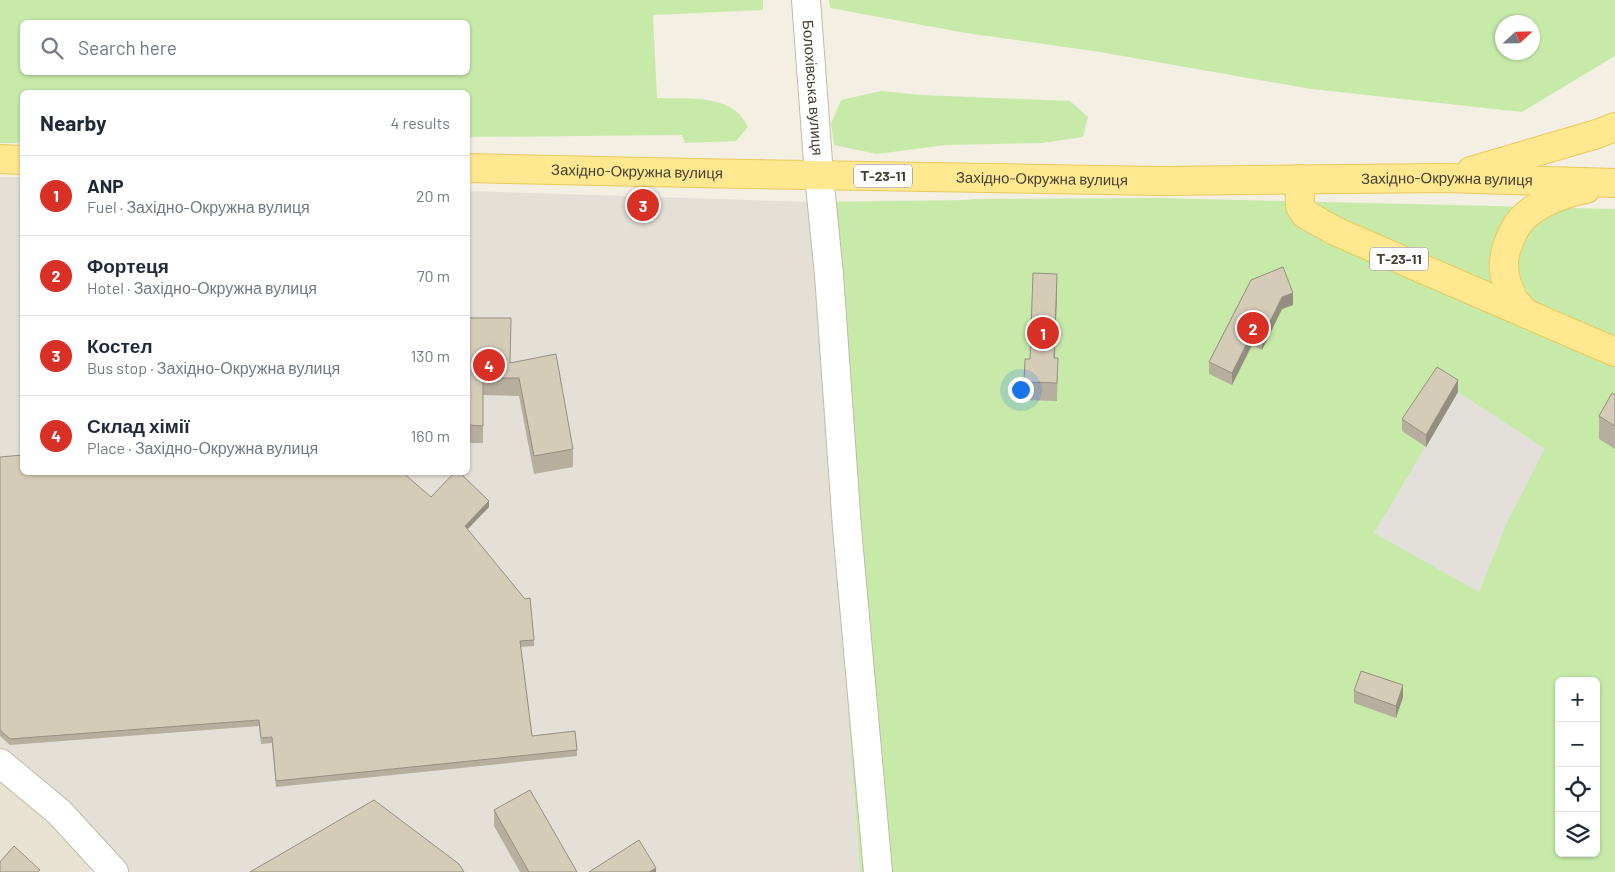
<!DOCTYPE html>
<html lang="en">
<head>
<meta charset="utf-8">
<style>
  body { margin:0; font-family:Barlow,sans-serif; background:#f6f6f7; color:#1f2937 }
  .controls { position:absolute; right:15px; bottom:15px; display:grid; overflow:hidden; border-radius:8px; box-shadow:0 1px 4px #0004 }
  .controls button { width:45px; height:45px; display:grid; place-items:center; padding:0; border:0; border-bottom:1px solid #e0e1e3; background:#fff; color:#1f2937; font:25px sans-serif }
  .compass { position:absolute; left:1495px; top:15px; width:45px; height:45px; border-radius:50%; background:#fff; box-shadow:0 1px 4px #0004; rotate:68deg }
  .you { position:absolute; left:1020px; top:389px; width:18px; height:18px; margin:-12px; border:4px solid #fff; border-radius:50%; background:#1a73e8; box-shadow:0 0 0 8px #1a73e833 }
  .badge { display:grid; place-items:center; width:32px; height:32px; border-radius:50%; background:#d93025; color:#fff; font-size:16px; font-weight:700 }
  .pin { position:absolute; translate:-50% -50%; border:2px solid #fff; box-shadow:0 1px 5px #0006 }
  .list { margin:0; padding:0; list-style:none }
  h2 { display:flex; justify-content:space-between; align-items:center; height:65px; margin:0; padding:0 20px; font-size:21px }
  h2 small { font-size:16px; font-weight:400; color:#747a83 }
  .list li { display:grid; grid-template-columns:32px 1fr auto; gap:15px; align-items:center; box-sizing:border-box; height:80px; padding:0 20px; border-top:1px solid #e0e1e3 }
  .list b { display:block; font-size:19px; white-space:nowrap }
  .list p { margin:0; font-size:16px; white-space:nowrap; color:#747a83 }
  .list em { font-size:16px; font-style:normal; color:#747a83 }
  .icon { flex:none; width:28px; height:28px; fill:none; stroke:currentColor; stroke-width:2; stroke-linecap:round; stroke-linejoin:round }
  .map { position:relative; flex:none; width:1615px; height:872px; overflow:hidden }
  .search { position:absolute; background:#fff; box-shadow:0 1px 4px #0004; left:20px; top:20px; width:450px; height:55px; display:flex; align-items:center; gap:12px; box-sizing:border-box; padding:0 18px; border-radius:8px; color:#747a83; font-size:19px }
  .panel { position:absolute; background:#fff; box-shadow:0 1px 4px #0004; left:20px; top:90px; width:450px; height:385px; border-radius:8px }
  .map>svg:first-child { display:block }
  .residential { fill:#e7e2d1 }
  .industrial { fill:#e4e0d8 }
  .green { fill:#c7eaa9; fill-rule:evenodd }
  .parking { fill:#e3e0dc }
  .lines { fill:none; stroke-linecap:round; stroke-linejoin:round }
  .minor-casing { stroke:#c1bba8; stroke-width:30 }
  .major-casing { stroke:#eaca5a; stroke-width:30 }
  .minor { stroke:#fff; stroke-width:28 }
  .major { stroke:#ffe890; stroke-width:28 }
  .wall { fill:#b7af9e }
  .shaded-wall { fill:#958f81 }
  .building { fill:#d5ccb8; stroke:#958f81 }
  .labels { text-anchor:middle; stroke-width:5; stroke-linejoin:round; paint-order:stroke }
  .shield { fill:#fff; stroke:#7d7970; stroke-width:1 }
  .shield-label { font-size:14px; font-weight:bold; fill:#453f33 }
  .street-label { font-size:15px; fill:#453f33; stroke:#fff }
</style>
</head>
<body>
<div class="map">
<svg width="1615" height="872" viewBox="0 0 1615 872">
  <rect width="100%" height="100%" fill="#f3efe3"/>
  <!-- residential -->
  <path class="residential" d="M 0,752 L 110,850 L 89,872 L 0,872 Z"/>
  <!-- industrial -->
  <path class="industrial" d="M 0,177 L 22,177 L 22,472 L 468,472 L 468,191 L 810,202 L 860,872 L 124,872 L 0,752 Z"/>
  <!-- green -->
  <path class="green" d="M 0,0 L 763,0 L 763,10 L 653,15 L 657,98 C 681,99 715,95 736,111 C 741,115 745,122 748,127 L 736,141 L 685,143 L 682,135 L 468,137 L 468,92 L 22,92 L 22,143 L 0,143 ZM 22,22 L 468,22 L 468,72 L 22,72 Z
    M 829,0 L 1615,0 L 1615,56 L 1522,112 L 1311,89 L 1100,52 L 966,33 L 830,8 ZM 1502,22 L 1532,22 L 1532,52 L 1502,52 Z
    M 881,91 L 921,95 L 1070,101 L 1088,117 L 1083,137 L 1042,143 L 946,145 L 877,154 L 834,145 L 831,124 L 841,100 Z
    M 1157,198 L 1615,209 L 1615,872 L 860,872 L 810,202 L 966,200 L 974,199 ZM 1559,681 L 1596,681 L 1596,853 L 1559,853 Z"/>
  <!-- parking -->
  <path class="parking" d="M 1458,392 L 1545,449 L 1508,520 L 1479,592 L 1374,533 Z"/>
  <g class="lines">
    <defs>
      <g id="minor">
        <path id="s1" d="M 806,0 L 819,175 L 829,275 L 847,528 L 878,872"/>
        <path d="M 0,763 L 59,812 L 114,872"/>
      </g>
      <g id="major">
        <path d="M 0,159 L 22,160"/>
        <path id="s2" d="M 468,168 L 694,173 L 1159,181 L 1445,178 L 1615,183"/>
        <path d="M 1471,171 L 1597,134 L 1615,127"/>
        <path d="M 1299,179 L 1300,206 L 1305,214 L 1335,231 L 1615,352"/>
        <path d="M 1527,314 C 1523,310 1517,305 1514,300 C 1509,291 1504,277 1504,267 C 1503,251 1514,225 1526,215 C 1543,201 1565,193 1586,189"/>
      </g>
    </defs>
    <!-- minor casing -->
    <use href="#minor" class="minor-casing"/>
    <!-- major casing -->
    <use href="#major" class="major-casing"/>
    <!-- minor -->
    <use href="#minor" class="minor"/>
    <!-- major -->
    <use href="#major" class="major"/>
  </g>
  <!-- wall -->
  <path class="wall" d="M 1251,280 L 1293,305 L 1282,309 L 1262,350 L 1252,345 L 1232,385 L 1209,374 L 1209,362 Z
    M 1057,291 L 1055,358 L 1058,358 L 1057,401 L 1024,400 L 1024,382 L 1030,359 Z
    M 468,318 L 510,363 L 573,449 L 573,467 L 534,474 L 519,396 L 483,395 L 483,443 L 468,443 Z
    M 1458,392 L 1426,447 L 1402,431 L 1402,419 Z
    M 1615,395 L 1615,449 L 1599,439 L 1599,416 Z
    M 0,457 L 22,472 L 349,472 L 348,474 L 431,497 L 489,507 L 467,529 L 534,640 L 534,646 L 521,647 L 532,736 L 577,750 L 577,756 L 276,787 L 272,743 L 261,744 L 259,726 L 10,745 L 0,736 Z
    M 1354,691 L 1403,697 L 1396,718 L 1354,703 Z
    M 494,810 L 577,872 L 520,872 L 494,826 Z"/>
  <!-- shaded-wall -->
  <path class="shaded-wall" d="M 1057,274 L 1057,291 L 1054,376 L 1054,358 Z
    M 1293,293 L 1293,305 L 1282,309 L 1262,350 L 1262,338 L 1282,297 Z
    M 1252,333 L 1252,345 L 1232,385 L 1232,373 Z
    M 1458,380 L 1458,392 L 1426,447 L 1426,435 Z
    M 489,501 L 489,507 L 465,532 L 465,526 Z
    M 1403,685 L 1403,697 L 1396,718 L 1396,706 Z
    M 656,868 L 656,872 L 649,872 Z"/>
  <!-- building -->
  <path class="building" d="M 1283,267 L 1293,293 L 1282,297 L 1262,338 L 1252,333 L 1232,373 L 1209,362 L 1251,280 Z
    M 1033,273 L 1057,274 L 1054,358 L 1058,358 L 1057,383 L 1024,382 L 1025,359 L 1030,359 Z
    M 468,318 L 511,318 L 510,363 L 556,354 L 573,449 L 534,456 L 519,378 L 483,378 L 483,426 L 468,425 Z
    M 1437,367 L 1458,380 L 1426,435 L 1402,419 Z
    M 1612,393 L 1615,395 L 1615,426 L 1599,416 Z
    M 22,455 L 22,472 L 346,472 L 345,474 L 367,472 L 402,472 L 431,497 L 455,472 L 459,472 L 489,501 L 465,526 L 525,599 L 530,598 L 534,640 L 520,641 L 532,736 L 575,731 L 577,750 L 276,781 L 272,737 L 261,738 L 259,720 L 10,739 L 0,730 L 0,457 Z
    M 1361,671 L 1403,685 L 1396,706 L 1354,691 Z
    M 530,790 L 577,872 L 529,872 L 494,810 Z
    M 374,800 L 459,864 L 464,872 L 250,872 Z
    M 639,840 L 656,868 L 649,872 L 589,872 Z
    M 14,846 L 40,870 L 38,872 L 0,872 L 0,862 Z"/>
  <g class="labels">
    <!-- shield labels -->
    <g class="shield">
      <rect x="854" y="164.5" width="58" height="23" rx="4"/>
      <rect x="1370" y="247.5" width="58" height="23" rx="4"/>
    </g>
    <g class="shield-label">
      <text x="883" y="181">Т-23-11</text>
      <text x="1399" y="264">Т-23-11</text>
    </g>
    <!-- street labels -->
    <g class="street-label">
      <text dy="5" stroke="none"><textPath href="#s1" startOffset="88">Болохівська вулиця</textPath></text>
      <text dy="5" stroke="none"><textPath href="#s2" startOffset="169">Західно-Окружна вулиця</textPath></text>
      <text dy="5" stroke="none"><textPath href="#s2" startOffset="574">Західно-Окружна вулиця</textPath></text>
      <text dy="5" stroke="none"><textPath href="#s2" startOffset="979">Західно-Окружна вулиця</textPath></text>
    </g>
  </g>
</svg>
<div class="controls">
<button>+</button>
<button>−</button>
<button><svg class="icon" aria-label="locate" viewBox="0 0 24 24"><circle cx="12" cy="12" r="6"/><path d="M12 2v4M12 18v4M2 12h4M18 12h4"/></svg></button>
<button><svg class="icon" aria-label="layers" viewBox="0 0 24 24"><path d="M12 4l9 5-9 5-9-5zM3 14l9 5 9-5"/></svg></button>
</div>
<svg class="compass" viewBox="-18 -18 36 36"><path d="M0-13l5 13h-10z" fill="#e53935"/><path d="M0 13l5-13h-10z" fill="#747a83"/></svg>
<div class="you"></div>
<div class="pin badge" style="left:1043px;top:333px">1</div>
<div class="pin badge" style="left:1253px;top:328px">2</div>
<div class="pin badge" style="left:643px;top:205px">3</div>
<div class="pin badge" style="left:489px;top:365px">4</div>
<div class="search"><svg class="icon" aria-label="search" viewBox="0 0 24 24"><circle cx="10" cy="10" r="6"/><path d="M15 15l6 6"/></svg>Search here</div>
<section class="panel">
<h2>Nearby<small>4 results</small></h2>
<ul class="list">
<li><span class="badge">1</span><div><b>ANP</b><p>Fuel · Західно-Окружна вулиця</p></div><em>20 m</em></li>
<li><span class="badge">2</span><div><b>Фортеця</b><p>Hotel · Західно-Окружна вулиця</p></div><em>70 m</em></li>
<li><span class="badge">3</span><div><b>Костел</b><p>Bus stop · Західно-Окружна вулиця</p></div><em>130 m</em></li>
<li><span class="badge">4</span><div><b>Склад хімії</b><p>Place · Західно-Окружна вулиця</p></div><em>160 m</em></li>
</ul>
</section>
</div>
</body>
</html>
